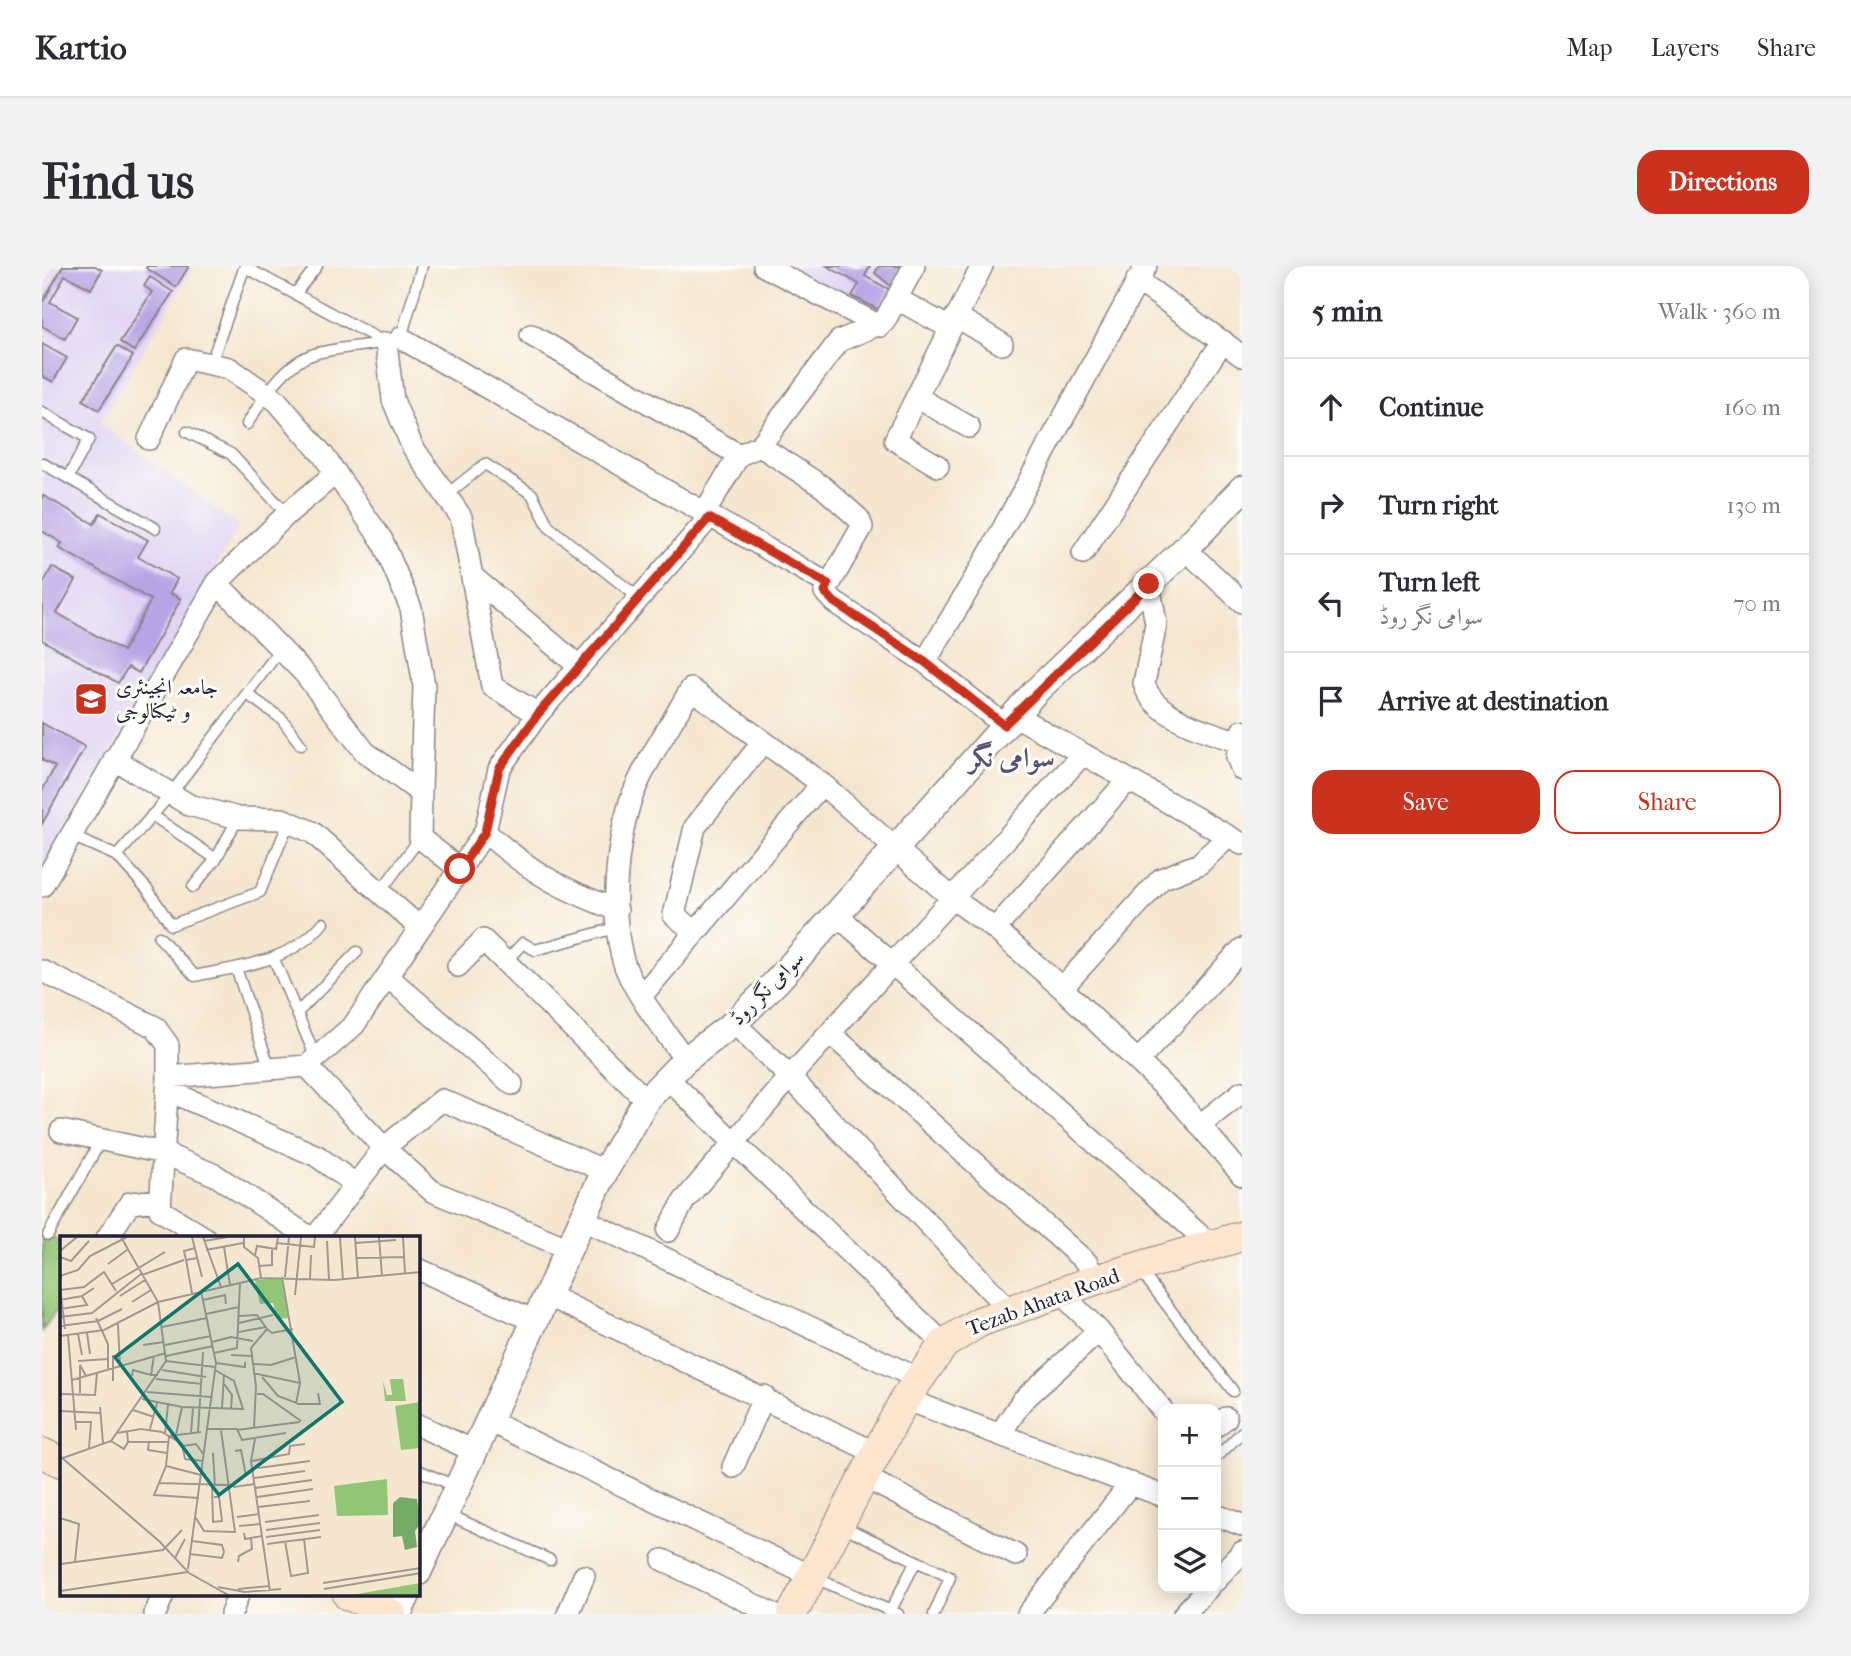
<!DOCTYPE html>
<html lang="en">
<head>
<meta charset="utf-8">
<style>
  body { margin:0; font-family:"IM FELL French Canon",Amiri,serif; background:#f2f2f3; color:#2b2b33 }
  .controls { position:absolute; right:21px; bottom:21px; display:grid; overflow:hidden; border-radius:14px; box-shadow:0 4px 18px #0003 }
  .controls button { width:63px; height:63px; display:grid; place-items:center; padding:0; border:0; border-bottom:2px solid #e1e1e2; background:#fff; color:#2b2b33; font:35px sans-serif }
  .stop { position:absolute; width:21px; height:21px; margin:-16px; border:5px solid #c8321e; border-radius:50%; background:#fff }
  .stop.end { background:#c8321e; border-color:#fff; box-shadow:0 2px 7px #0008 }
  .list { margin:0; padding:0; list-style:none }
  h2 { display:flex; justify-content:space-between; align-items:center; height:91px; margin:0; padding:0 28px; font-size:30px }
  h2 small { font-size:23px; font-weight:400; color:#7c7c81 }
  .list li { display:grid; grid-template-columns:46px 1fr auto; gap:21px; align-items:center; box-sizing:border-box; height:98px; padding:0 28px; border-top:2px solid #e1e1e2 }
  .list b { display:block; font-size:26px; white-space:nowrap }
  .list p { margin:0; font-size:23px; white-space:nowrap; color:#7c7c81 }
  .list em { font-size:23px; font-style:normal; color:#7c7c81 }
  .actions { display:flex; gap:14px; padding:21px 28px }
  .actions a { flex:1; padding:16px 0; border:2px solid #c8321e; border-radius:21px; text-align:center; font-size:24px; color:#c8321e }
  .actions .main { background:#c8321e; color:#fff }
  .icon { flex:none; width:38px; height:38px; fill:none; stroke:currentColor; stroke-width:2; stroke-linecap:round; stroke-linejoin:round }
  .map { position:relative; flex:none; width:1200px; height:1348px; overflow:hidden; border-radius:21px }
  header { display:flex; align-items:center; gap:42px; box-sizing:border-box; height:98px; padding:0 35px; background:#fff; border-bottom:2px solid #e1e1e2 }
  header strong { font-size:33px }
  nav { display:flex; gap:38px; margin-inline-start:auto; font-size:24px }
  .intro { display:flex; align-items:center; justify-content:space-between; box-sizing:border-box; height:168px; padding:0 42px }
  h1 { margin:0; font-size:49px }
  .button { padding:18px 32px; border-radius:21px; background:#c8321e; color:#fff; font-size:24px; font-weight:700 }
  main { display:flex; gap:42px; padding:0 42px }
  aside { flex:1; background:#fff; border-radius:21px; box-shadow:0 4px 18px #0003 }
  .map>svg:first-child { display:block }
  .built { fill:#e0d4f4 }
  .green { fill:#93c576; stroke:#5a7458; stroke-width:2 }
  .building { fill:#b7a4e5 }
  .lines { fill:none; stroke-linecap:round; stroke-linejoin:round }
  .service-casing { stroke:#8c8485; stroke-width:13 }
  .minor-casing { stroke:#8c8485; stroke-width:24 }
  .tertiary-casing { stroke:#8c8485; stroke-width:29 }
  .secondary-casing { stroke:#8c8485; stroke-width:32 }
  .service { stroke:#fff; stroke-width:10 }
  .minor { stroke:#fff; stroke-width:21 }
  .tertiary { stroke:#fff; stroke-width:26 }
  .secondary { stroke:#fbe5cf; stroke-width:30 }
  .route { stroke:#c8321e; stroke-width:9 }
  .labels { text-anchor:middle; stroke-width:6; stroke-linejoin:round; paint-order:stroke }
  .poi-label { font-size:21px; fill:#22223b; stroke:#fdfcf7; text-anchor:start }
  .street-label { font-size:21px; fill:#22223b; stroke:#fdfcf7 }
  .district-label { font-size:28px; font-weight:bold; fill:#565076; stroke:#fdfcf7 }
  .inset-road { fill:none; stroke:#a19894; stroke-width:2 }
  .view { fill:#0f766e; fill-opacity:0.15; stroke:#0f766e; stroke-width:3.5 }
  .inset-edge { fill:none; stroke:#22223b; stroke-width:3.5 }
</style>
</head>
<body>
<header>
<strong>Kartio</strong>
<nav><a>Map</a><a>Layers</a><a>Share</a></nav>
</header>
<div class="intro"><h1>Find us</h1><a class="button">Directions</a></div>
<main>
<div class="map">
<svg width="1200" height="1348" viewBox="0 0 1200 1348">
  <rect width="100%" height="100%" fill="#fdfcf7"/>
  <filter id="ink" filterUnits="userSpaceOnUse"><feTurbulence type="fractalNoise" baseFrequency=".0143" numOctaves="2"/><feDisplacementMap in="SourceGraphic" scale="14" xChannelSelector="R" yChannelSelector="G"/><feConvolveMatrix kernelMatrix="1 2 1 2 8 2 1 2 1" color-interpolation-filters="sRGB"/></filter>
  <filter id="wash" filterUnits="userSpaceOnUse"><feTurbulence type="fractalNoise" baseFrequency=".00686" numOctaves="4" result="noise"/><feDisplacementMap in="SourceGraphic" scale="28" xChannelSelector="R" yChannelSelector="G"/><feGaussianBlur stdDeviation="1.57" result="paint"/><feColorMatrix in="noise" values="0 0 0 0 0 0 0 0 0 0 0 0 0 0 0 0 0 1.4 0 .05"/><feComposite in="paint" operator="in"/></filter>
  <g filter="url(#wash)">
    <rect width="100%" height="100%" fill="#f5e6cf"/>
    <!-- built -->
    <path class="built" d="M 0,0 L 152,0 L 58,157 L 197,260 L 0,606 Z
      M 747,0 L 863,0 L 835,50 Z"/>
    <!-- green -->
    <path class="green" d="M 0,966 L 19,976 L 19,1037 L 0,1065 Z"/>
    <g id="blocks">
      <!-- building -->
      <path class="building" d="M 21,0 L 53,0 L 60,4 L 49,23 L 23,9 L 8,36 L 35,51 L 23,73 L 0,60 L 0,37 Z
        M 105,0 L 147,0 L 134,21 L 104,2 Z
        M 785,0 L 828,0 L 823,10 L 848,24 L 837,44 L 810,30 L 817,18 Z
        M 837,0 L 861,0 L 850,21 L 833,7 Z
        M 108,11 L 131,26 L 92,85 L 78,76 L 110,26 L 102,20 Z
        M 0,78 L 25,92 L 11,116 L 0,110 Z
        M 75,80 L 91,90 L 57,144 L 41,134 Z
        M 0,229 L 52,258 L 58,247 L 106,274 L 96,291 L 135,313 L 128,327 L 139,333 L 97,407 L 86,401 L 76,417 L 0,374 L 0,320 L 10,301 L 34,314 L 15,347 L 81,385 L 109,334 L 17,282 L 20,277 L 0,265 Z
        M 0,457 L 43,481 L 0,558 L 0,525 L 13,501 L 0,494 Z"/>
    </g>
  </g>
  <g filter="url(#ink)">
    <use href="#blocks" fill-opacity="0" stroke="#8c8485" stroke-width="2"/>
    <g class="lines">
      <defs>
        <path id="service" d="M 203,1 L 344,77
          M 253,28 L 275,0
          M 168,100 L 203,0
          M 0,146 L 47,173 L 26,212
          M 205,158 C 221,133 242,97 272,88 C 300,80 331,81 359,72 L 380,0
          M 145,166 L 189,188 L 245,248
          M 0,197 L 113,262
          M 403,230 L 443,198 L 490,228 L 507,261 L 597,332
          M 205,428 L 240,453 L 259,479
          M 110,549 L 174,593
          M 27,569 L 75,590 L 106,624 L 129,659 L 218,626 L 247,556
          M 75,590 L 128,529 L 238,384
          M 151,621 L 174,593 L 196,552
          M 338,626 L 378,572
          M 117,671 L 153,710 C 200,700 249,696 281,657
          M 232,693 L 274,792
          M 463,696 L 481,677 L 493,684 L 577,661
          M 194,702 L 228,803
          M 255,747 L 315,686
          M 6,969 L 59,874
          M 1097,1003 L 1191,1125
          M 1174,1183 L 1178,1188 L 1200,1166
          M 376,1204 L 415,1221
          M 405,1248 L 508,1294
          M 798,1259 L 908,1311 L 892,1348
          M 771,1311 L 856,1348
          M 849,1344 L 874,1295"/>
        <path id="minor" d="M 722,0 L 838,60
          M 1095,14 L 1200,90
          M 855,33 L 908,62
          M 914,50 L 960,78
          M 489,69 L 697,189 L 718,180 L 797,75 L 842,56 L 872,0
          M 359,72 L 786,318
          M 344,77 L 351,134 L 370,180 L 419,251 L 450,420 L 496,448
          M 876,132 L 927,161
          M 107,173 L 144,93 L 187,102 L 235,135 L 281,189 L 340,274 L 369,342 L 382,420 L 379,527
          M 718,180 L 781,221 L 817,253 L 820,261 L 783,326 L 792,336 L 883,396 L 962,459
          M 896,200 L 853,174 L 940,0
          M 661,249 L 697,189
          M 1143,283 L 1200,336
          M 1041,287 L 1181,75
          M 431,311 L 538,401
          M 175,317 L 263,408 L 323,486 L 379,527 L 378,572 L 418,603
          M 1107,318 L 1114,358 L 1102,417 C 1110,451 1169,467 1198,476
          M 883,396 L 945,292 L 1104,0
          M 972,449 L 1200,578
          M 1200,465 L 1195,491 L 1200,504
          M 72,493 L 147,539 L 196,552 L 240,553 L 270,566 L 378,662
          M 443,566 C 490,607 517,622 575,644
          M 0,620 L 175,317 L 245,248 L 294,207
          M 795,649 L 1169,979
          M 953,663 L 1086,514
          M 653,666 L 632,649 L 653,561 L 721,476
          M 416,700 L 441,674 L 604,834
          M 0,705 L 113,761 L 126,779 L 126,811
          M 345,710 L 470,818
          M 1020,722 L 1119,613 L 1157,598 L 1186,571
          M 600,729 L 780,518
          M 692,757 L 748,811 L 968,1045
          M 788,767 L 1045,997 L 1053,1014
          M 643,794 C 625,767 589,724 581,694 C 568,648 574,581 588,536 C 599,503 631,455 649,423 L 780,518 L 910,632 L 953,663 L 1020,722 L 1139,837 L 1200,909
          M 1096,795 L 1200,683
          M 265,800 L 342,882 L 390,925 L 527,983
          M 624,811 L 902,1078
          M 125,824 L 275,890 L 314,919
          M 1158,859 L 1200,826
          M 19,865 L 121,887 L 173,909 L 269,972
          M 540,953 L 877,1113
          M 626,965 L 642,935 L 748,811 L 1040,489
          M 65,972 L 88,937 L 118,934
          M 163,972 L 118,944 L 126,811 L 265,800 L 312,759 L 443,566 L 457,503 L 496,448 L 667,252
          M 273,972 L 342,882 L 400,834 L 563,905
          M 376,1003 L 493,1055
          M 505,1029 L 836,1188
          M 1057,1065 L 1121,1145
          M 863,1133 L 1121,1230
          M 447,1155 L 771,1311
          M 376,1159 L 432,1185
          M 1174,1160 L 1184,1152
          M 958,1168 L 980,1135 L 1057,1065 L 1020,1028
          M 691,1201 L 722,1130
          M 822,1211 L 974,1289
          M 1174,1249 L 1200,1259
          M 621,1294 L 731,1348
          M 1174,1314 L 1200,1286
          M 113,1348 L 121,1329
          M 189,1348 L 196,1329
          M 526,1348 L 542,1310
          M 986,1348 L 1089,1217
          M 1142,1348 L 1166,1322"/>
        <path id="tertiary" d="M 376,1306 L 563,905 L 604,834 L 643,794 L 692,757 L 735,715 L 993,426 L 1143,283 L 1200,223
          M 356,1348 L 365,1329"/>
        <path id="secondary" d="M 0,1187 L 19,1196
          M 306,1329 L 349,1348
          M 750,1348 L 863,1133 L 902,1078 L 937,1056 L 1053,1014 L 1200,970"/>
      </defs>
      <!-- service casing -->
      <use href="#service" class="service-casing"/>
      <!-- minor casing -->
      <use href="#minor" class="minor-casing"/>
      <!-- tertiary casing -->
      <use href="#tertiary" class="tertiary-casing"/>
      <!-- secondary casing -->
      <use href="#secondary" class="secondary-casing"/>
      <!-- service -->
      <use href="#service" class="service"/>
      <!-- minor -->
      <use href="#minor" class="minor"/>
      <!-- tertiary -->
      <use href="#tertiary" class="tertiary"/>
      <!-- secondary -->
      <use href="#secondary" class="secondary"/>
    </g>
  </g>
  <g class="lines" filter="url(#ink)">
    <!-- route -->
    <path class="route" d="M 418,603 L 443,566 L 457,503 L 496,448 L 667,252 L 786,318 L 783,326 L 792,336 L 883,396 L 962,459 L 1107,318"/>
  </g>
  <!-- icons -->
  <defs>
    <symbol id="university-square" viewBox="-11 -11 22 22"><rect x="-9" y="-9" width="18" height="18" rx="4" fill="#c8321e" stroke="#fdfcf7"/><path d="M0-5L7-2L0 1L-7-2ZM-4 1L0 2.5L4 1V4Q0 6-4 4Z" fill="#fff"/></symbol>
  </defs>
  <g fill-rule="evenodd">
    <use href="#university-square" x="30" y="414" width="38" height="38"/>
  </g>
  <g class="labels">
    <!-- poi labels -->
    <g class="poi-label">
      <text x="74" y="428">جامعہ انجینئری<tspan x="74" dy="24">و ٹیکنالوجی</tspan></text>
    </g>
    <!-- street labels -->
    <g class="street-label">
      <text transform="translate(725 722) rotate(-45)" y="7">سوامی نگر روڈ</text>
      <text transform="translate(1001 1036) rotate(-20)" y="7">Tezab Ahata Road</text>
    </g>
    <!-- district labels -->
    <g class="district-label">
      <text x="970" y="501">سوامی نگر</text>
    </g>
  </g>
  <!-- overview -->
  <g transform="translate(18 970)">
    <rect width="360" height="360" fill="#f5e6cf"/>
    <path d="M 222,42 L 229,82 L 217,83 L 213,67 L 200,68 L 195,44 ZM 330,143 L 343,143 L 346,165 L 325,165 L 323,145 L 327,159 L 332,159 ZM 360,166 L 360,212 L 341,214 L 335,170 ZM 327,243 L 328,279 L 277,280 L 274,250 ZM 360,347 L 360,360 L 286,360 Z" fill="#93c576"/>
    <path d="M 340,261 L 357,263 L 361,287 L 355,295 L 357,311 L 345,314 L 342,300 L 333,301 L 333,267 Z" fill="#76aa67"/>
    <path class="inset-road" d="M 132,1 L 142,41M 143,1 L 161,51M 184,1 L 184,11 L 198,22 L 201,42M 280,1 L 283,44M 295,1 L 298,43M 319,1 L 322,40M 343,1 L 345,37M 144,5 L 168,1M 267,5 L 269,44M 217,7 L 254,11 L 255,1M 296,7 L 336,4M 164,11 L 170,49M 135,12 L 124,15 L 126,24 L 137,22M 146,14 L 183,7M 0,15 L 17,1M 195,19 L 197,10 L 216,13 L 218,1M 0,21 L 11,25 L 29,5M 297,22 L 344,21M 126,24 L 132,57M 48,28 L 67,14M 199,30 L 212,29 L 212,12M 82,39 L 124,24M 0,40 L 18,34 L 30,20 L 67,1M 222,41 L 240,147 L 236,168M 225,41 L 229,1M 250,43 L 251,19M 52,48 L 105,16M 0,51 L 5,93M 0,54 L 24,51 L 44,36 L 56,55M 235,59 L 241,1M 60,60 L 85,44M 0,64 L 22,60 L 34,52M 143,64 L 165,59 L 166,68M 72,66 L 91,54M 0,73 L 27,69 L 22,60M 146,78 L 179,71M 179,80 L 197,79 L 207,93 L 191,112 L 196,150 L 194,192M 0,81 L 32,77 L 81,38M 36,82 L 48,108 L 48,134M 179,87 L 213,79M 58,88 L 60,130M 0,90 L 38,85 L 62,73M 102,91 L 147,82M 207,93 L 212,97 L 233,93M 179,96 L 206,91M 27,97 L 30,118M 18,98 L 22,119M 8,99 L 16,194M 0,100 L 44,94 L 98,66 L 201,42 L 274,44 L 361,36M 152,106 L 171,101 L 193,105M 83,109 L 104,106M 105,109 L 151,100M 154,117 L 177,112 L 180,47M 171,119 L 192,120M 94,120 L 91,139 L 98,139M 106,120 L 153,110M 18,125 L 48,123M 106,125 L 155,131M 156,127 L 185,131 L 185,126M 192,128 L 211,129 L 236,121M 102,134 L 146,141M 193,137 L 240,147M 72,140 L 73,134 L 91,139M 202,141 L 218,160 L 239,168 L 260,168 L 258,157M 96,143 L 142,148M 12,144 L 106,117M 53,145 L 53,119M 164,148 L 172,159 L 171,173M 87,156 L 151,161M 20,157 L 20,129 L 26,140M 0,158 L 35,159 L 37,137M 197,158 L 203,158 L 241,185M 82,163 L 122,171 L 183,173 L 174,145 L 155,134M 40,171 L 43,207M 162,173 L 164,138M 73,174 L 94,181M 0,175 L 40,177M 16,186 L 31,186 L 29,212M 90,193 L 97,167M 148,193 L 177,193 L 182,204 L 226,197M 177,194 L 240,186M 67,195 L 68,206 L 109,206M 138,196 L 143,116M 57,197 L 81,193 L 102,196 L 122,208 L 125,223 L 143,225M 131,197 L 133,172M 105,198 L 108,169M 116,199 L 122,171M 109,200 L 106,230 L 94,259 L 139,262M 109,200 L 141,196M 195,203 L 191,225 L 210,355M 51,205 L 64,213 L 68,206M 89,205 L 88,214 L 107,217M 123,210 L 136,208 L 144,219M 175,215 L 181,214 L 186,240M 153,217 L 155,250M 1,221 L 99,305 L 129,337 L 170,360M 3,222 L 51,205 L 106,125 L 98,66 L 61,1M 192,225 L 229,218 L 230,210 L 245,208M 106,230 L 141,239M 198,232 L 250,225M 194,242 L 245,235M 99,247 L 169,249M 152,249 L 153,286 L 162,285 L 159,261 L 154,261M 173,251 L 195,248M 195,252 L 252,244M 197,261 L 253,253M 198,271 L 250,265M 177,281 L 199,278M 0,282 L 19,288 L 15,325M 136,282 L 144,295 L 175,296 L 161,194M 205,286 L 259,279M 179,290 L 200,288M 206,294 L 260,287M 184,297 L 185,303 L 202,300M 206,301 L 260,294M 225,305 L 231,340 L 248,337 L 244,303M 207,308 L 261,301M 130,318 L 162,322 L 164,316 L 162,309 L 132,305M 115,322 L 125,303M 178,326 L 179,320 L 192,313 L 191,302M 1,328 L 103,314 L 122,294M 128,333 L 156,127 L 141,55M 263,347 L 361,332M 158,351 L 185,356 L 221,353M 178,353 L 209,350M 264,353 L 361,337M 0,355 L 128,336"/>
    <path class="view" d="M 178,28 L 282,166 L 159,259 L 55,121 Z"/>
    <rect width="360" height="360" class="inset-edge"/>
  </g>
</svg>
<div class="controls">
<button>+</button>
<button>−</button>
<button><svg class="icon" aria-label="layers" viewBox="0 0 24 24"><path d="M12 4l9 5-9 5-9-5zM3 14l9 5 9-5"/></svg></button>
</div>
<div class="stop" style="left:418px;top:603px"></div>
<div class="stop end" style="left:1107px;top:318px"></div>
</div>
<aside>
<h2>5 min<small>Walk · 360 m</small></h2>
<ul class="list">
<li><svg class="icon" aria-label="ahead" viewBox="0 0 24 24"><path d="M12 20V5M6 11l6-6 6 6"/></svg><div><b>Continue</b></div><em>160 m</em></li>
<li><svg class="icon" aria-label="right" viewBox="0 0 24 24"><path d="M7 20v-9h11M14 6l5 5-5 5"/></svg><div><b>Turn right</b></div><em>130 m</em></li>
<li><svg class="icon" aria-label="left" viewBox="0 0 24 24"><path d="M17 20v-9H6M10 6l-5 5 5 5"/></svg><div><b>Turn left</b><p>سوامی نگر روڈ</p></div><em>70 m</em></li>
<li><svg class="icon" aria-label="arrive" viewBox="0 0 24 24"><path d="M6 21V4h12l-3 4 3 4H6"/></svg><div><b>Arrive at destination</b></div></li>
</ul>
<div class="actions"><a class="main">Save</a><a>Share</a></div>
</aside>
</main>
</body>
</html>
